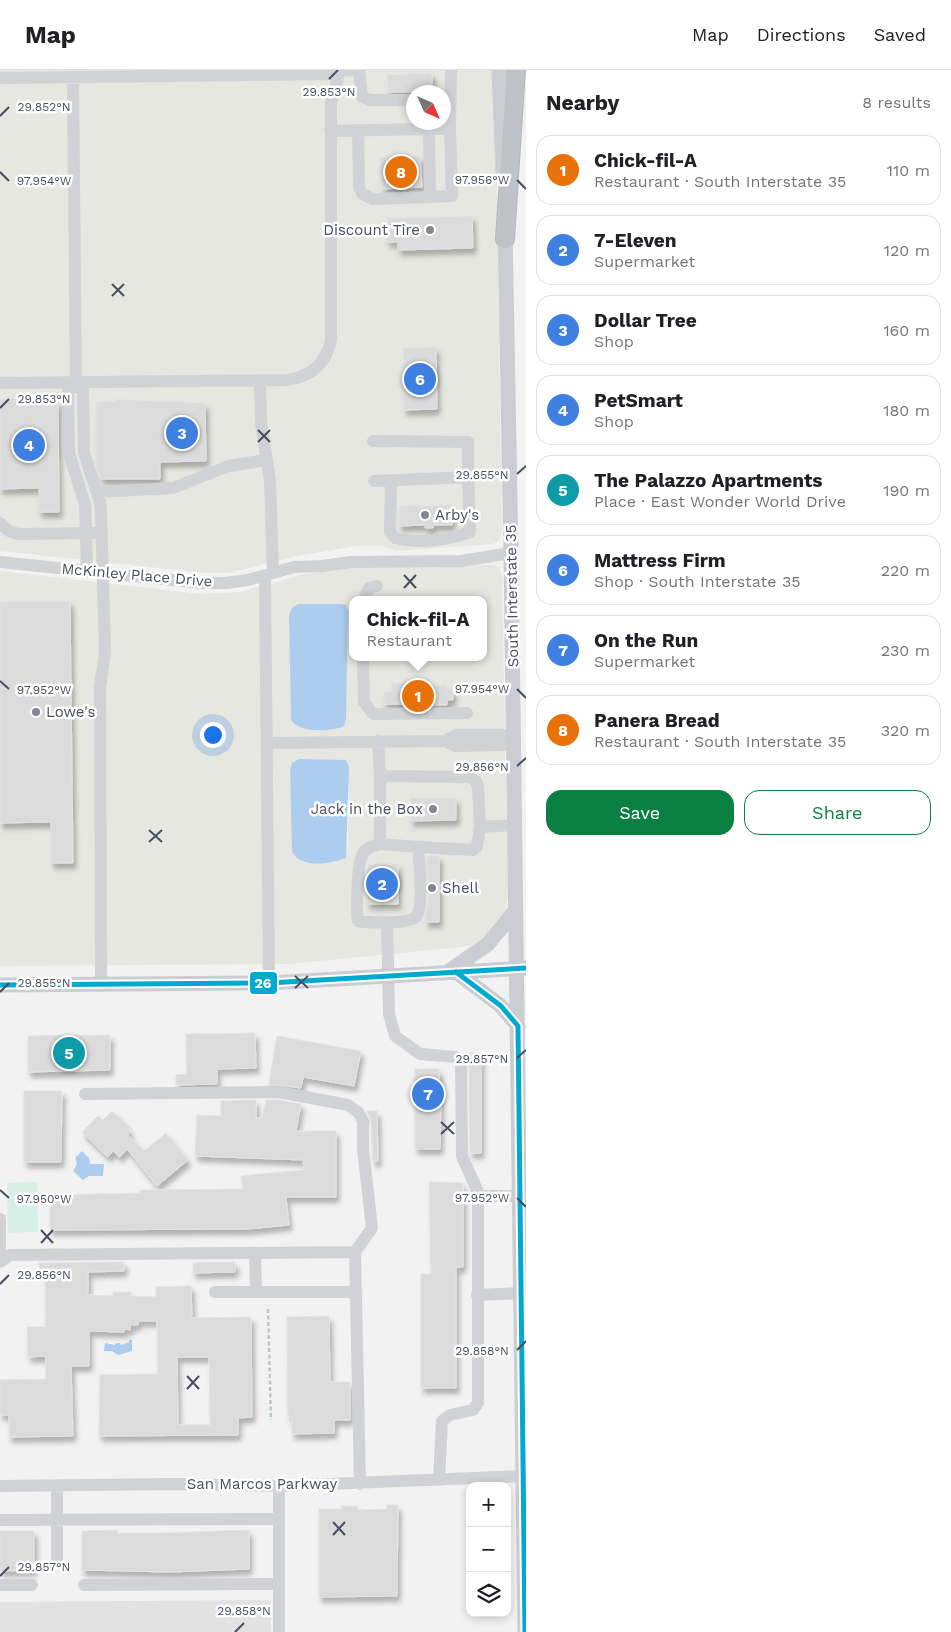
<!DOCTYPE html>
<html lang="en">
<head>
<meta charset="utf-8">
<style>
  body { margin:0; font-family:"Work Sans",sans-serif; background:#f2f2f2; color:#202124 }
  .controls { position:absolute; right:15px; bottom:15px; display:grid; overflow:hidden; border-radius:10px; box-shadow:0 2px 8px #0003 }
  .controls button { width:45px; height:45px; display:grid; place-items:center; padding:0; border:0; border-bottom:1px solid #e0e0e0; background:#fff; color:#202124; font:25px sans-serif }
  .compass { position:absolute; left:406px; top:15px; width:45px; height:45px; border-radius:50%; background:#fff; box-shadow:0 2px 8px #0003; rotate:135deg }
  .you { position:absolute; left:212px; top:664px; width:18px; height:18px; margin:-12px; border:4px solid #fff; border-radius:50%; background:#1a73e8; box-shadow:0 0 0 8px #1a73e833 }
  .badge { display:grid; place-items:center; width:32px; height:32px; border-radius:50%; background:#0b8043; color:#fff; font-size:16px; font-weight:700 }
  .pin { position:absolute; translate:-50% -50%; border:2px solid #fff; box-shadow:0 1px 5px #0006 }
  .popup { position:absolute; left:349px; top:526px; width:138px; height:65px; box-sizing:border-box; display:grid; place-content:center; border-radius:10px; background:#fff; filter:drop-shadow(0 1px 4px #0005); font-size:16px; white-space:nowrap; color:#757577 }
  .popup b { font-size:19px; color:#202124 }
  .popup::after { content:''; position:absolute; left:50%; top:100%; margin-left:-10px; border:10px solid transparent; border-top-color:#fff }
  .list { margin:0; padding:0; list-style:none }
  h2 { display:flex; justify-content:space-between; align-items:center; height:65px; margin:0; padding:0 20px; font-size:21px }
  h2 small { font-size:16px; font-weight:400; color:#757577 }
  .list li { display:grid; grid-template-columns:32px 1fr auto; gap:15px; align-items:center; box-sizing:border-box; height:70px; margin:0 10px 10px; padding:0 10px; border:1px solid #e0e0e0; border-radius:15px }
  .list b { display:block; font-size:19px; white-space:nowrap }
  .list p { margin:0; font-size:16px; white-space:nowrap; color:#757577 }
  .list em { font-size:16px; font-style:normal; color:#757577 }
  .actions { display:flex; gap:10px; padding:15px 20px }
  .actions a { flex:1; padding:11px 0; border:1px solid #0b8043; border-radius:15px; text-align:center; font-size:18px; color:#0b8043 }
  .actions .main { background:#0b8043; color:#fff }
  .icon { flex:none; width:28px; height:28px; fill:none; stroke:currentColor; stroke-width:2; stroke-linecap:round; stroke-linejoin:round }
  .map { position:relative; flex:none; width:526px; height:1562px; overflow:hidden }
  header { display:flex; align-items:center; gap:30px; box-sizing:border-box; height:70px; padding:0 25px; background:#fff; border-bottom:1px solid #e0e0e0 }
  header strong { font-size:24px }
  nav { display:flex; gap:28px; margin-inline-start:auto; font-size:18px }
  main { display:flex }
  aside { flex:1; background:#fff }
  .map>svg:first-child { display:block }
  .commercial { fill:#e6e7e0; fill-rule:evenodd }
  .education { fill:#e3e2e2 }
  .green { fill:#d6f0e8 }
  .water { fill:#accdee }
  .building { fill:#dbdbdc; stroke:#e3e3e5; fill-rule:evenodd; filter:url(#shadow) }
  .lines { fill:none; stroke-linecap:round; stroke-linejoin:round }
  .highway-casing { stroke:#b7b8c0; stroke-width:20 }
  .path { stroke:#bcc7c7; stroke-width:2.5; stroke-dasharray:4 2.5; stroke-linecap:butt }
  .minor { stroke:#d0d2d5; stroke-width:12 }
  .major { stroke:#cbcdd2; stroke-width:15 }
  .highway { stroke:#c0c2c9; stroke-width:18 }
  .bus-1-casing { stroke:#fff; stroke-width:9 }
  .bus-1 { stroke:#00a9ce; stroke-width:5 }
  .ticks { fill:none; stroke:#494e5e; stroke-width:2 }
  .poi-dot { fill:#848792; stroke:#fff; stroke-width:2 }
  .labels { text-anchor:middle; stroke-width:5; stroke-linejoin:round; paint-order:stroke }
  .poi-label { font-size:15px; fill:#494e5e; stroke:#fff; text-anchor:start }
  .street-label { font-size:15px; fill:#494e5e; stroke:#fff }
  .ticks-label { font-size:12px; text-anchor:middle; fill:#494e5e; stroke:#fff; stroke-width:5; stroke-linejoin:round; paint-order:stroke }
  .line-badge { stroke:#fff; stroke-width:2 }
  .badge-label { font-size:14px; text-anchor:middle; font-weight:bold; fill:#fff }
</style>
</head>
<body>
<header>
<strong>Map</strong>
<nav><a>Map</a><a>Directions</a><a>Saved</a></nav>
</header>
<main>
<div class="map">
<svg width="526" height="1562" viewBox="0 0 526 1562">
  <defs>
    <filter id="shadow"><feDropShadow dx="3" dy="5.5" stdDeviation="2.5" flood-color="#0004"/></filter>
  </defs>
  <rect width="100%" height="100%" fill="#f2f2f2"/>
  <!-- commercial -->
  <path class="commercial" d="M 0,0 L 495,0 L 502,460 L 499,471 L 493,474 L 395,481 L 383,476 L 356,476 L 297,486 L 229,503 L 205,503 L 0,481 ZM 413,22 L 443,22 L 443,52 L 413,52 Z
    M 492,495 L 499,497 L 502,506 L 508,827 L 505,841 L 497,855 L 485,866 L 474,874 L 461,877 L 289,894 L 0,896 L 0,501 L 201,524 L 240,522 L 305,504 L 343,497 ZM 353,530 L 483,530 L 483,587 L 353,587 ZM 346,535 L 348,542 L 346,648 L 291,650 L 289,545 L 292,538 ZM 346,690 L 349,697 L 348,779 L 335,792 L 307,793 L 296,787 L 292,782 L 290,700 Z"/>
  <!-- education -->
  <path class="education" d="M 271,1530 L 271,1562 L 0,1562 L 0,1532 Z"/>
  <!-- green -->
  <path class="green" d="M 37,1112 L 38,1162 L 8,1163 L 7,1113 Z"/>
  <!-- water -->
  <path class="water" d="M 298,534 L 339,534 L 346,535 L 348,542 L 346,648 L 344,656 C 332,662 298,663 291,650 L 289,545 L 292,538 Z
    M 299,689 L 346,690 L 349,697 L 346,788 C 330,794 302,799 292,782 L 290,700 L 292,693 Z
    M 82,1081 L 89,1088 L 90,1094 L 104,1094 L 103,1106 L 89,1106 L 83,1110 L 73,1101 L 77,1094 L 75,1088 Z
    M 129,1270 L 132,1270 L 132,1281 L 118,1285 L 112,1281 L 104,1281 L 105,1273 L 115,1275 L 116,1273 L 120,1273 L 121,1275 L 129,1272 Z"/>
  <!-- building -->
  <path class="building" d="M 432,3 L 432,22 L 388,22 L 387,5 Z
    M 420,86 L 422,117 L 382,119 L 380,88 Z
    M 472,146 L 473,178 L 398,180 L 398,172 L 387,172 L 387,148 Z
    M 436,277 L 437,339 L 404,340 L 403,278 Z
    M 36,328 L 36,332 L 58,331 L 59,442 L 39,442 L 39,418 L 0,419 L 0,331 L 2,329 Z
    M 115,329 L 205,333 L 206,391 L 160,392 L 160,409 L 101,409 L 96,395 L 96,332 L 115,331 Z
    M 452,435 L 452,455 L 434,455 L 433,458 L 425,458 L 425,455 L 399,456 L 399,436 Z
    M 70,531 L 73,793 L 51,793 L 51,752 L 0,753 L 0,532 Z
    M 391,613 L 430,613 L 430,616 L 447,615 L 447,620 L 453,620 L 453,630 L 447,630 L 447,635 L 384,634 L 384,622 L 392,621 Z
    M 410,728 L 456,728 L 456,750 L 411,751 Z
    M 427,786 L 439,786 L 439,852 L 425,852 L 429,825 Z
    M 368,794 L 398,794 L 398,834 L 367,834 Z
    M 255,963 L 256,998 L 217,999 L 217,1014 L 176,1015 L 176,1005 L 187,1004 L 186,964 Z
    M 110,965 L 110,1000 L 28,1002 L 28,966 Z
    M 277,966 L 361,981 L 354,1016 L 303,1007 L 301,1018 L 269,1014 Z
    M 466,983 L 481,983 L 481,1083 L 470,1083 L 469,992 Z
    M 415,999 L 439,999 L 441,1039 L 440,1079 L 415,1079 Z
    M 24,1021 L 62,1021 L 61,1092 L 24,1092 Z
    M 256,1030 L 256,1048 L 262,1048 L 266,1030 L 278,1030 L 301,1034 L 296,1061 L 336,1061 L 336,1127 L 286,1127 L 289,1155 L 247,1159 L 50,1160 L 50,1125 L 140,1123 L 140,1120 L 243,1119 L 241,1106 L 304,1100 L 303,1090 L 195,1086 L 197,1045 L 221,1046 L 221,1031 Z
    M 112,1041 L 127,1055 L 126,1056 L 131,1062 L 128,1065 L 144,1081 L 166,1063 L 188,1090 L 157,1116 L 127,1079 L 120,1087 L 113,1081 L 108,1087 L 82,1062 L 98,1046 L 103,1050 Z
    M 367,1041 L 377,1041 L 378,1091 L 373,1092 L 371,1051 Z
    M 429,1112 L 463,1113 L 463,1197 L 456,1197 L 456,1318 L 421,1318 L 421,1204 L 431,1204 Z
    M 124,1192 L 124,1201 L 88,1202 L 88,1225 L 113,1226 L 113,1222 L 131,1222 L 131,1226 L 156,1227 L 156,1217 L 191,1216 L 192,1248 L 251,1247 L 252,1347 L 238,1348 L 238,1365 L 99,1366 L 100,1305 L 158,1304 L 157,1251 L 138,1251 L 138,1255 L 130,1255 L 130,1260 L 124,1259 L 124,1262 L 89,1261 L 89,1296 L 71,1296 L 73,1366 L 9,1367 L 9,1345 L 0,1345 L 0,1310 L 46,1309 L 46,1286 L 28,1287 L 27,1257 L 46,1257 L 45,1202 L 39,1202 L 39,1193 ZM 177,1287 L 209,1287 L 210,1355 L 178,1355 Z
    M 235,1192 L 235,1202 L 193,1203 L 193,1193 Z
    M 329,1246 L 330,1312 L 350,1312 L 350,1350 L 334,1350 L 334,1363 L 292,1364 L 292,1347 L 288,1347 L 287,1247 Z
    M 387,1435 L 398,1435 L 397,1526 L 319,1527 L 319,1439 L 341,1439 L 341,1436 L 358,1436 L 358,1440 L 387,1439 Z
    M 118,1460 L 118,1463 L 162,1463 L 249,1460 L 249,1499 L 170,1502 L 82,1500 L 82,1461 Z
    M 0,1461 L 34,1461 L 34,1500 L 0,1501 Z"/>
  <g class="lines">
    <defs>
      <path id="highway" d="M 505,169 L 516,0"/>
    </defs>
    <!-- highway casing -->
    <use href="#highway" class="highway-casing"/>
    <!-- path -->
    <path class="path" d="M 268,1239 L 271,1350"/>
    <!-- minor -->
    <path class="minor" d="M 345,0 L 359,1 L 362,27 L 370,30 L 413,30
      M 73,7 L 76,312 L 83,322 L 84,383 L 100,432 L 101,442 L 105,582 L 100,617 L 101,915
      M 0,8 L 338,4
      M 429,59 L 450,59 L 451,0
      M 330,61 L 429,59 L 430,127 L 373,129 L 362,124 L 359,117 L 358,60
      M 430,127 L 452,126 L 450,59
      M 260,310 L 261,353 L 270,410 L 273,503
      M 76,312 L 68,322 L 69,383 L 85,435 L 87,502
      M 0,313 L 286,310 C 311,307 326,294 331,270 L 331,33 L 340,0
      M 373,371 L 468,372 L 468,407
      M 374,411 L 468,407 L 470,462 C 448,470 418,474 395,468 L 390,462 L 391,410
      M 97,422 L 173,418 L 228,396 L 266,390
      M 0,453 L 9,461 L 18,464 L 95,463
      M 0,492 L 201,513 L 226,513 L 248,510 L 294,497 L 322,496 L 351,492 L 461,491 L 511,483
      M 265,506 L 269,913
      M 364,530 L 369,518 L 377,516
      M 363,587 L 364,632 L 373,644 L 467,643
      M 378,671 L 380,706 L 470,707 L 476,711 L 478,717 L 480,757 L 514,755
      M 445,671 L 456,665 L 513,665
      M 267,673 L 445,671 L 456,676 L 514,675
      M 380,706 L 380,774 C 374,776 366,777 363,783 C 357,793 356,840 358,851 C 369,853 408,854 416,847 C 424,839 419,789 418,777 L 473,780 L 477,776 L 480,757
      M 380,774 L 418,777
      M 387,852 L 389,944 L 395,966 L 420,984 L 456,987 L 461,992 L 462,1086 L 478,1122 L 478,1333 L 473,1340 L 450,1345 L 442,1351 L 439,1410
      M 85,1024 L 279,1022 L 348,1035 L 358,1042 L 363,1051 L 363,1079 L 372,1158 L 355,1182 L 360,1414
      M 478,1126 L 521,1126
      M 0,1149 L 0,1191
      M 255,1183 L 256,1222
      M 0,1192 L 10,1185 L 355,1182
      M 215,1222 L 356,1222
      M 477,1225 L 522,1223
      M 0,1416 L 174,1414 L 279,1416 L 524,1406
      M 279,1416 L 279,1562
      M 0,1450 L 278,1449
      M 57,1489 L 57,1416
      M 0,1515 L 32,1515
      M 84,1515 L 277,1514"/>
    <!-- major -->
    <path class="major" d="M 499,0 L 503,101
      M 505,159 L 511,483 L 525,1562
      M 449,901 L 488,874 L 515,841
      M 456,902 L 501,936 L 518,956
      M 0,915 L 269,913 L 526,898"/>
    <!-- highway -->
    <use href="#highway" class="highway"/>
    <defs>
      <path id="bus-1" d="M 456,902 L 501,936 L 518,956 L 525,1562
        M 0,915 L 269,913 L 526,898"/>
    </defs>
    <!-- bus-1 casing -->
    <use href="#bus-1" class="bus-1-casing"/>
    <!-- bus-1 -->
    <use href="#bus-1" class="bus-1"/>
  </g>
  <!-- ticks -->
  <path class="ticks" d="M 329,9 L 338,0M 0,46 L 9,37M 0,102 L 9,111M 517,110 L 526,119M 112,214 L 124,226M 112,226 L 124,214M 0,338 L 9,329M 258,360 L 270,372M 258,372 L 270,360M 517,404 L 526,396M 404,505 L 416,518M 404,518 L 416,505M 0,611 L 9,619M 517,619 L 526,628M 517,696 L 526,688M 149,760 L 162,772M 149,772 L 162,760M 295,906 L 308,918M 295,918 L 308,906M 0,922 L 9,913M 517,988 L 526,980M 441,1052 L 454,1064M 441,1064 L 454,1052M 0,1120 L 9,1128M 517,1128 L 526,1137M 41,1160 L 53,1173M 41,1173 L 53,1160M 0,1214 L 9,1205M 517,1280 L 526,1271M 187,1306 L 199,1319M 187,1319 L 199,1306M 333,1452 L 345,1465M 333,1465 L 345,1452M 0,1506 L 9,1497M 235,1562 L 244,1553"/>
  <!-- markers -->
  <g class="poi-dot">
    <circle cx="430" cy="160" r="5"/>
    <circle cx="425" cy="445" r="5"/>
    <circle cx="36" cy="642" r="5"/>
    <circle cx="433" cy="739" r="5"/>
    <circle cx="432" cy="818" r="5"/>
  </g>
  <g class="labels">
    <!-- poi labels -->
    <g class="poi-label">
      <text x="420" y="165" text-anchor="end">Discount Tire</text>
      <text x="435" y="450">Arby's</text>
      <text x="46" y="647">Lowe's</text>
      <text x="423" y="744" text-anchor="end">Jack in the Box</text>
      <text x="442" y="823">Shell</text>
    </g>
    <!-- street labels -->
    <g class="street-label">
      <text transform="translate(137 505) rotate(5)" y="5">McKinley Place Drive</text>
      <text transform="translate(512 526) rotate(-91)" y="5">South Interstate 35</text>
      <text x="262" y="1419">San Marcos Parkway</text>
    </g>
  </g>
  <g class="ticks-label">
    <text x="329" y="26">29.853°N</text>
    <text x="44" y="41">29.852°N</text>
    <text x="482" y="114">97.956°W</text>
    <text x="44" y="115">97.954°W</text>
    <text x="44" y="333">29.853°N</text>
    <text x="482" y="409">29.855°N</text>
    <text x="482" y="623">97.954°W</text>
    <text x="44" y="624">97.952°W</text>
    <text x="482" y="701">29.856°N</text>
    <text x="44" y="917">29.855°N</text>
    <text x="482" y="993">29.857°N</text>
    <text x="482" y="1132">97.952°W</text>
    <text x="44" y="1133">97.950°W</text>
    <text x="44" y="1209">29.856°N</text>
    <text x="482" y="1285">29.858°N</text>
    <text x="44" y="1501">29.857°N</text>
    <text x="244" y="1545">29.858°N</text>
  </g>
  <rect class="line-badge" x="249" y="901" width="29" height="24" rx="5" fill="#00a9ce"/>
  <g class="badge-label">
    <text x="263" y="918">26</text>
  </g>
</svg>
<div class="controls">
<button>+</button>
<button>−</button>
<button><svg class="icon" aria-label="layers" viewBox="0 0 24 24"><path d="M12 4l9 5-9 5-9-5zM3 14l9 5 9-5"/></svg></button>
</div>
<svg class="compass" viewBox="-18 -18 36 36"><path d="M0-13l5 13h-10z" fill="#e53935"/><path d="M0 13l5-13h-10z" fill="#757577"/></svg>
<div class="you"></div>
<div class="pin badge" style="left:418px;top:626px;background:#e8710a">1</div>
<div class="popup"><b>Chick-fil-A</b>Restaurant</div>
<div class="pin badge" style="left:382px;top:814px;background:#3f7fe0">2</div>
<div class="pin badge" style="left:182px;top:363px;background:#3f7fe0">3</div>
<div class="pin badge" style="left:29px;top:375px;background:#3f7fe0">4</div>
<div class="pin badge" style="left:69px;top:983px;background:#0f9aa8">5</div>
<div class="pin badge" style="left:420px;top:309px;background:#3f7fe0">6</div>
<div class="pin badge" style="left:428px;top:1024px;background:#3f7fe0">7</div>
<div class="pin badge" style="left:401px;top:102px;background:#e8710a">8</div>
</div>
<aside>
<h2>Nearby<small>8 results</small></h2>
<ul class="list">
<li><span class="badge" style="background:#e8710a">1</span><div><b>Chick-fil-A</b><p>Restaurant · South Interstate 35</p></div><em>110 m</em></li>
<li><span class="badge" style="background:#3f7fe0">2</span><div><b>7-Eleven</b><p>Supermarket</p></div><em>120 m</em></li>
<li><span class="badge" style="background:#3f7fe0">3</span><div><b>Dollar Tree</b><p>Shop</p></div><em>160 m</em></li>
<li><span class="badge" style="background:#3f7fe0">4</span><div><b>PetSmart</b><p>Shop</p></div><em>180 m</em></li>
<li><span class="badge" style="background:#0f9aa8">5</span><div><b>The Palazzo Apartments</b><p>Place · East Wonder World Drive</p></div><em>190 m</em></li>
<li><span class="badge" style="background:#3f7fe0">6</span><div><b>Mattress Firm</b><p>Shop · South Interstate 35</p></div><em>220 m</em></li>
<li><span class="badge" style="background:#3f7fe0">7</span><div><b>On the Run</b><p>Supermarket</p></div><em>230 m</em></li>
<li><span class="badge" style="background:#e8710a">8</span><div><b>Panera Bread</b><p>Restaurant · South Interstate 35</p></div><em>320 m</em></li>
</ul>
<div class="actions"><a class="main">Save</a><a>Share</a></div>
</aside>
</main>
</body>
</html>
